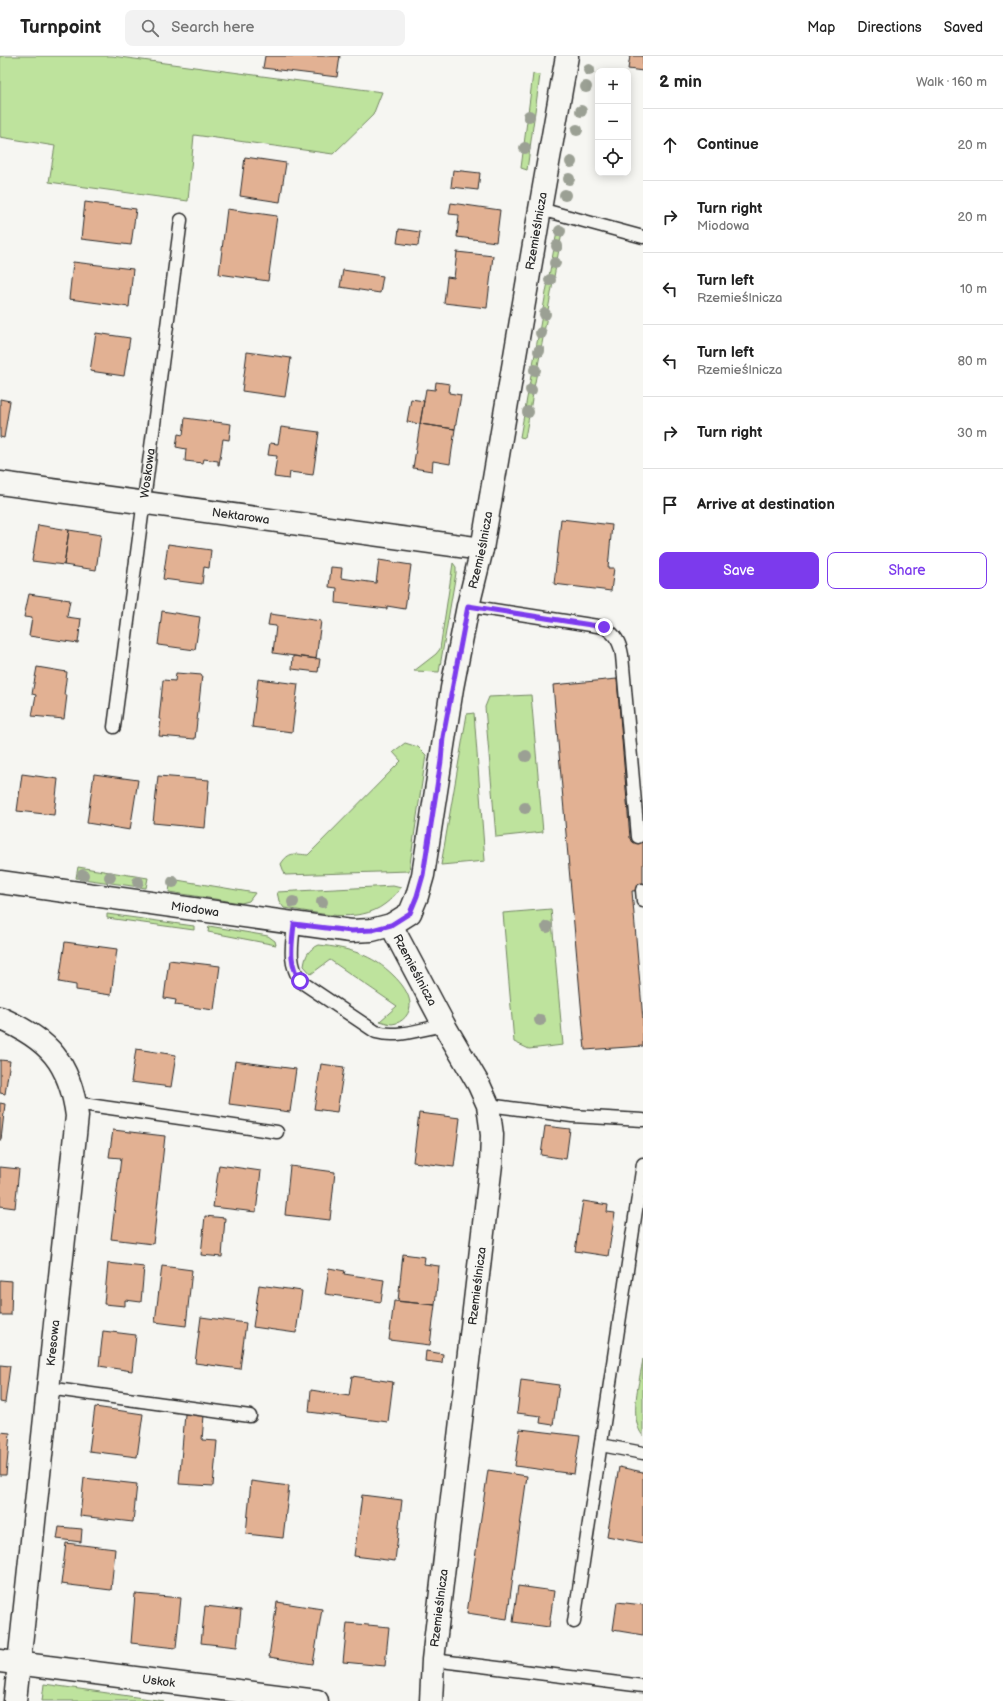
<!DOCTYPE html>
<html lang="en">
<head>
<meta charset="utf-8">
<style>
  body { margin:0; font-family:"Balsamiq Sans",sans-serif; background:#f2f2f2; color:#222 }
  .controls { position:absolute; right:12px; top:12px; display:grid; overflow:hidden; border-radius:8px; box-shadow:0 2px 10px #0003 }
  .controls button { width:36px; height:36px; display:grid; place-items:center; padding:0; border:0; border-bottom:1px solid #e0e0e0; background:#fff; color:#222; font:20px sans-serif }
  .stop { position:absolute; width:12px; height:12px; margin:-9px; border:3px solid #7c3aed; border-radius:50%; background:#fff }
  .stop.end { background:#7c3aed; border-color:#fff; box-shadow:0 1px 4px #0008 }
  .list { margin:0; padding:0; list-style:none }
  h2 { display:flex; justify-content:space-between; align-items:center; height:52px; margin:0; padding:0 16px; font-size:17px }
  h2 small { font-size:13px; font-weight:400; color:#767676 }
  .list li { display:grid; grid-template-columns:26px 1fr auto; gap:12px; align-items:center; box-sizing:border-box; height:72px; padding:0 16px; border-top:1px solid #e0e0e0 }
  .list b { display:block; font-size:15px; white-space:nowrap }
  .list p { margin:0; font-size:13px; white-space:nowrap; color:#767676 }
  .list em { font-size:13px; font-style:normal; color:#767676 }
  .actions { display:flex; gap:8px; padding:12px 16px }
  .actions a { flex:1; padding:9px 0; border:1px solid #7c3aed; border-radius:8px; text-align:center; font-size:14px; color:#7c3aed }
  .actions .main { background:#7c3aed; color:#fff }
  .icon { flex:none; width:22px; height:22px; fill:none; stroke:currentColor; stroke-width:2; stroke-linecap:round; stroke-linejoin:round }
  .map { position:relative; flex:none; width:643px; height:1645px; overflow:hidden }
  header { display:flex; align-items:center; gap:24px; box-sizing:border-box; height:56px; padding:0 20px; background:#fff; border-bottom:1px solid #e0e0e0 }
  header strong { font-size:19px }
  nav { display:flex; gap:22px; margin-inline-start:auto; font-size:14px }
  .search { width:280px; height:36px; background:#f2f2f2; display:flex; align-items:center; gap:10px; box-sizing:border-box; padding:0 14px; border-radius:8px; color:#767676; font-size:15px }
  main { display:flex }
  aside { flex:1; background:#fff }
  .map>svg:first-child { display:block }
  .green { fill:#bee39d; stroke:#748764 }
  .building { fill:#e2b193; stroke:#2b2b2b }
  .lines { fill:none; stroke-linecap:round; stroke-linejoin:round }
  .service-casing { stroke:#2b2b2b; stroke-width:15 }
  .minor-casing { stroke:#2b2b2b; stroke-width:25 }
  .tertiary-casing { stroke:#2b2b2b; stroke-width:25 }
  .service { stroke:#f6f6f2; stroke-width:12 }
  .minor { stroke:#f6f6f2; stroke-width:22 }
  .tertiary { stroke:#f6f6f2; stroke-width:22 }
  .tree { fill:#9ba094 }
  .route { stroke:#7c3aed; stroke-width:5 }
  .labels { text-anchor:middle; stroke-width:3.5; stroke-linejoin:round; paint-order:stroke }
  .street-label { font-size:12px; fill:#2b2b2b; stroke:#f6f6f2 }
</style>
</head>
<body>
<header>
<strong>Turnpoint</strong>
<div class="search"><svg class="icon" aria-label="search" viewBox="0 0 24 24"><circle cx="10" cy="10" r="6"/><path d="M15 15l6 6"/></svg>Search here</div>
<nav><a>Map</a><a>Directions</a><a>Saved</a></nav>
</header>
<main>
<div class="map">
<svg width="643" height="1645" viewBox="0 0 643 1645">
  <rect width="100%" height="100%" fill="#f6f6f2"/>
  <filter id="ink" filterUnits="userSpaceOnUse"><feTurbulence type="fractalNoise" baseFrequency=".025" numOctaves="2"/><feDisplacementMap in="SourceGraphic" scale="8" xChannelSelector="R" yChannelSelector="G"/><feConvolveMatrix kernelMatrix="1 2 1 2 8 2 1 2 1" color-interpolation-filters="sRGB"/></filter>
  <g filter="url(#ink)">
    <!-- green -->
    <path class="green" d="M 0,0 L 112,0 L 382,36 L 373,59 L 333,98 L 194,79 L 188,145 L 49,126 L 55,90 L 0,81 Z
      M 533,18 L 540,19 L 527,114 L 521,112 Z
      M 558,170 L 563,171 L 525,382 L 520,381 Z
      M 453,507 L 456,511 L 456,517 L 439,616 L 414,615 L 436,598 L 440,593 Z
      M 531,639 L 543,776 L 496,781 L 485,651 L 489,641 Z
      M 474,657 L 485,805 L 441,809 L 467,658 Z
      M 405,687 L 418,691 L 426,699 L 409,815 L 285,819 L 281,808 C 289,795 295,798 308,799 L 401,705 L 393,696 Z
      M 78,811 L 148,822 L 146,832 L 76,822 Z
      M 171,823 L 255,837 L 249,845 L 241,847 L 169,836 Z
      M 393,830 L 401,832 C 396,837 391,844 385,848 C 358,869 316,856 284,852 L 279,845 L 277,836 Z
      M 551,853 L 563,989 L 529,993 L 514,986 L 503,857 Z
      M 107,858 L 194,870 L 194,874 L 107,862 Z
      M 209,870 L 268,880 L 275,885 L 276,889 L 208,876 Z
      M 319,889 C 348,892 372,898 394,920 C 401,927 409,937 410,947 C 411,957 403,967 392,968 C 389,968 384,966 380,965 L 397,950 L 330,904 L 311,918 L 304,910 C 306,898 308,894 319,889 Z
      M 643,1303 L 643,1380 C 628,1362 640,1324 643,1303 Z
      M 44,1628 L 164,1645 L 42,1645 Z"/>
    <!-- building -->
    <path class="building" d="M 265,0 L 340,0 L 337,21 L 263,12 Z
      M 630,0 L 643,0 L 643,15 L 628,13 Z
      M 245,101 L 286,107 L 280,146 L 240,140 Z
      M 453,114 L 480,117 L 478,134 L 451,131 Z
      M 85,146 L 136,153 L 131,189 L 81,183 Z
      M 451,147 L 500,154 L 496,186 L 457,181 L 459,159 L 449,158 Z
      M 227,153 L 277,160 L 268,225 L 219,218 Z
      M 399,173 L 420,176 L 418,190 L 397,187 Z
      M 457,196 L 493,200 L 487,252 L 444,247 L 447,221 L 454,222 Z
      M 73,206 L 133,213 L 129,251 L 69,243 Z
      M 343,214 L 383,220 L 380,237 L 340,231 Z
      M 96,277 L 130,282 L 124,320 L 90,315 Z
      M 247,296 L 291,302 L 285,341 L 242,335 Z
      M 436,326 L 450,328 L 449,337 L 461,339 L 455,373 L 420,368 L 426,333 L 435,334 Z
      M 0,343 L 10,345 L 4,382 L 0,381 Z
      M 411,343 L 424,345 L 420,368 L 407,366 Z
      M 185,362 L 231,368 L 229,384 L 223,383 L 219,409 L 218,409 L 218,405 L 204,403 L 203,407 L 185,405 L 186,393 L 176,391 L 178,378 L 183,379 Z
      M 420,368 L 455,373 L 450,408 L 433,405 L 432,415 L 413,412 Z
      M 281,371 L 319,376 L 313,419 L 290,416 L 289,423 L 274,421 L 277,400 L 268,399 L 270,387 L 278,388 Z
      M 561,463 L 612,469 L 608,512 L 614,512 L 611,535 L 554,528 Z
      M 38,469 L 69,474 L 64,509 L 32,505 Z
      M 69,474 L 101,479 L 96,514 L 64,509 Z
      M 168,488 L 211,494 L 209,512 L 204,511 L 202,528 L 163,523 Z
      M 379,504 L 411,509 L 405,553 L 387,550 L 387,553 L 336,547 L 337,532 L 329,531 L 331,511 L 342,512 L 341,522 L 376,527 Z
      M 29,538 L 70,544 L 67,561 L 81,563 L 78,587 L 29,580 L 32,562 L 24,561 Z
      M 162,555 L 200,561 L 195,594 L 158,589 Z
      M 270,558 L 321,565 L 316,603 L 273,597 L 276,570 L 268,569 Z
      M 293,600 L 320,603 L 318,616 L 292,613 Z
      M 37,611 L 67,616 L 64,639 L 67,639 L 64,663 L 32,660 L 36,639 L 32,638 Z
      M 176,617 L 202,619 L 195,683 L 159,680 L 161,663 L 159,663 L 163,624 L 175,625 Z
      M 258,623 L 298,628 L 292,676 L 252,671 Z
      M 617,623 L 630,782 L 643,781 L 643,834 L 632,835 L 643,964 L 643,990 L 585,994 L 553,629 Z
      M 22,718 L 58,723 L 54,759 L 17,755 Z
      M 94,718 L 138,724 L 130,774 L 87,767 Z
      M 158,720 L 209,724 L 205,772 L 153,767 Z
      M 65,886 L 117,893 L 111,939 L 76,934 L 76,929 L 59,926 Z
      M 169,904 L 220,910 L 214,954 L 175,949 L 176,944 L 164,942 Z
      M 136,993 L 176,999 L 171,1031 L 131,1026 Z
      M 0,1004 L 10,1005 L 5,1038 L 0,1037 Z
      M 235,1005 L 296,1013 L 290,1056 L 229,1048 Z
      M 321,1008 L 344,1011 L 337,1056 L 314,1053 Z
      M 0,1047 L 5,1048 L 1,1084 L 0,1084 Z
      M 419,1057 L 460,1062 L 454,1111 L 413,1106 Z
      M 545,1070 L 570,1073 L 566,1103 L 541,1099 Z
      M 113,1074 L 165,1080 L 153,1188 L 111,1183 L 121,1102 L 109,1101 Z
      M 219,1109 L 261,1115 L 256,1156 L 213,1151 Z
      M 290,1110 L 335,1116 L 330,1164 L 285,1159 Z
      M 0,1111 L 19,1113 L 15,1152 L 0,1150 Z
      M 583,1145 L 608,1149 L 607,1156 L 615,1157 L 608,1200 L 575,1195 Z
      M 205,1160 L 225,1162 L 222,1201 L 201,1199 Z
      M 403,1198 L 425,1201 L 424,1208 L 439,1210 L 435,1249 L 398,1245 Z
      M 108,1207 L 144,1211 L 141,1246 L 125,1244 L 125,1250 L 104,1248 Z
      M 162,1210 L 192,1214 L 186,1270 L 155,1266 Z
      M 329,1212 L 345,1215 L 344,1218 L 384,1224 L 381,1246 L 325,1238 Z
      M 0,1224 L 12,1225 L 11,1259 L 0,1259 Z
      M 259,1229 L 302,1235 L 296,1277 L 253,1271 Z
      M 394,1245 L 435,1249 L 430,1289 L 389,1284 Z
      M 201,1261 L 246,1267 L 240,1313 L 195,1307 Z
      M 103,1275 L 136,1279 L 132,1315 L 99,1310 Z
      M 426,1295 L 443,1298 L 442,1307 L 425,1305 Z
      M 0,1309 L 10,1310 L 5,1347 L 0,1346 Z
      M 352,1320 L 393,1326 L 388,1366 L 309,1356 L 311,1334 L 349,1340 Z
      M 521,1324 L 559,1329 L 553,1369 L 540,1367 L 541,1360 L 517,1357 Z
      M 95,1351 L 143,1358 L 137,1401 L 89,1395 Z
      M 185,1358 L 204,1359 L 202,1384 L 217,1385 L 213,1430 L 179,1428 Z
      M 520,1373 L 580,1380 L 574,1418 L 515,1410 Z
      M 0,1376 L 10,1377 L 6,1419 L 0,1419 Z
      M 619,1411 L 643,1416 L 643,1487 L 607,1480 Z
      M 488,1414 L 527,1420 L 507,1563 L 467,1557 Z
      M 84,1422 L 137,1428 L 133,1466 L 80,1460 Z
      M 251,1425 L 289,1430 L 283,1482 L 246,1478 Z
      M 362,1439 L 402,1444 L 395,1505 L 354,1500 Z
      M 59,1471 L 82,1473 L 81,1486 L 57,1483 Z
      M 66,1487 L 115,1493 L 111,1534 L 61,1528 Z
      M 518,1530 L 554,1535 L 549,1571 L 513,1566 Z
      M 135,1538 L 181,1542 L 176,1592 L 131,1587 Z
      M 277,1546 L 322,1553 L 313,1608 L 269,1601 Z
      M 617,1546 L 643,1549 L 643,1579 L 613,1574 Z
      M 205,1550 L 241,1554 L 237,1591 L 201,1587 Z
      M 347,1567 L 389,1571 L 385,1610 L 343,1606 Z"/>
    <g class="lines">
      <defs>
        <g id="service">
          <path d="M 540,153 L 643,181"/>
          <path d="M 468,550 L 604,571 C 615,578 620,586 622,599 L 638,781"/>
          <path id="s1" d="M 114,671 L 181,164"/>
          <path d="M 642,834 L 643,845"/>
          <path d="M 294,868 C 292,890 288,905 300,925 L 376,976 C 398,982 422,973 444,969"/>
          <path d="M 75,1047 L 277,1076"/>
          <path d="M 488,1049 L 572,1060 L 643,1064"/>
          <path d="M 48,1332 L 250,1360"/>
          <path d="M 601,1389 L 643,1397"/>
          <path d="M 574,1566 L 643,1108"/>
          <path d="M 433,1604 L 643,1630"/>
        </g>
        <g id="minor">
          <path id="s2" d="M 0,427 L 482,493"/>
          <path id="s3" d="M 391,869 L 444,969 L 479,1029 L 488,1049 L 492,1079 L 491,1108 L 433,1604 L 431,1645"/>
          <path d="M 0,962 C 48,983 70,1006 77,1060 L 15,1645"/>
          <path id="s4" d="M 0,1605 L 317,1645"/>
        </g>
        <g id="tertiary">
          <path id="s5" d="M 0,826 L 351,875 L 372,874 L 391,869 L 410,857 L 417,840 L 423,819 L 452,632 L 468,550 L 482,493 L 540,153 L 567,0"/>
        </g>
      </defs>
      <!-- service casing -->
      <use href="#service" class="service-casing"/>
      <!-- minor casing -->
      <use href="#minor" class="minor-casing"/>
      <!-- tertiary casing -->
      <use href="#tertiary" class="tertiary-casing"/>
      <!-- service -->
      <use href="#service" class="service"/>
      <!-- minor -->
      <use href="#minor" class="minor"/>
      <!-- tertiary -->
      <use href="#tertiary" class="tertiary"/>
    </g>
    <!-- trees -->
    <g class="tree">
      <circle cx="589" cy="14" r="6"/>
      <circle cx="586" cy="31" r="6"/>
      <circle cx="581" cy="55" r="6"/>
      <circle cx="529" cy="60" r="6"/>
      <circle cx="577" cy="74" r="6"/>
      <circle cx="525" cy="92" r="6"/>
      <circle cx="571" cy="106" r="6"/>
      <circle cx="569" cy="123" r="6"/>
      <circle cx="565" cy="139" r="6"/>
      <circle cx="560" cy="175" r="6"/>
      <circle cx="557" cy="190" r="6"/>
      <circle cx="555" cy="207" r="6"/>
      <circle cx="550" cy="224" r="6"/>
      <circle cx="545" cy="258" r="6"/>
      <circle cx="541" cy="277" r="6"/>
      <circle cx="539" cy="295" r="6"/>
      <circle cx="535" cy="314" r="6"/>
      <circle cx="531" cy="334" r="6"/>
      <circle cx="528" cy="356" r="6"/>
      <circle cx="526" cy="700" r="6"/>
      <circle cx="525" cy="752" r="6"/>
      <circle cx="83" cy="819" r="6"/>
      <circle cx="110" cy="821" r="6"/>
      <circle cx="138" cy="826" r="6"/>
      <circle cx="173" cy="826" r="6"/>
      <circle cx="293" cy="846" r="6"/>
      <circle cx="322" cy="846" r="6"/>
      <circle cx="547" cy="871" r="6"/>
      <circle cx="540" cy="964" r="6"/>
    </g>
  </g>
  <g class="lines" filter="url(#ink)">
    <!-- route -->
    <path class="route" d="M 300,925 C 288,905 292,890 294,868 L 351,875 L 372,874 L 391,869 L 410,857 L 417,840 L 423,819 L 441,705 L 443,681 L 468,550 L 604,571"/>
  </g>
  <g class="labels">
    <!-- street labels -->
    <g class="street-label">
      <text dy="4" stroke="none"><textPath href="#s5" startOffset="1112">Rzemieślnicza</textPath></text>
      <text dy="4" stroke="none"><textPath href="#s1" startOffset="256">Woskowa</textPath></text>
      <text dy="4" stroke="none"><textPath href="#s2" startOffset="243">Nektarowa</textPath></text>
      <text dy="4" stroke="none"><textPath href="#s5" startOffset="788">Rzemieślnicza</textPath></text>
      <text dy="4" stroke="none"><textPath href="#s5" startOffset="197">Miodowa</textPath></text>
      <text dy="4" stroke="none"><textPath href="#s3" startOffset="51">Rzemieślnicza</textPath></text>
      <text transform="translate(477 1230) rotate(-83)" y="4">Rzemieślnicza</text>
      <text transform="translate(53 1287) rotate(-84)" y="4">Kresowa</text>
      <text transform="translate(439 1552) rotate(-83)" y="4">Rzemieślnicza</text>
      <text dy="4" stroke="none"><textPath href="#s4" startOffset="160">Uskok</textPath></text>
    </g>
  </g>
</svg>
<div class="controls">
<button>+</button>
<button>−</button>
<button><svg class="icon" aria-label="locate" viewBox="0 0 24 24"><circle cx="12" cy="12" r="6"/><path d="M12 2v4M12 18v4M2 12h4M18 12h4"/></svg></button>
</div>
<div class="stop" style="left:300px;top:925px"></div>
<div class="stop end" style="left:604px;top:571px"></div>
</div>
<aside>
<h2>2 min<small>Walk · 160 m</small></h2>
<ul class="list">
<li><svg class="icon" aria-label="ahead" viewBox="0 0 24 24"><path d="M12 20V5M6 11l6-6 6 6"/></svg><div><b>Continue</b></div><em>20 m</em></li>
<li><svg class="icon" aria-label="right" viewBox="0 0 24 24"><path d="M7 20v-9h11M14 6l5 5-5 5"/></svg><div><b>Turn right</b><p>Miodowa</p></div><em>20 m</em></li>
<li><svg class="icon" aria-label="left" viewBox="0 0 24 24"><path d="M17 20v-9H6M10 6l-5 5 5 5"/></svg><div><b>Turn left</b><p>Rzemieślnicza</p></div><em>10 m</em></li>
<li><svg class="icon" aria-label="left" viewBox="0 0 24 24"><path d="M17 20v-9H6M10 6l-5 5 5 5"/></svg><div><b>Turn left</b><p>Rzemieślnicza</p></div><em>80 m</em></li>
<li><svg class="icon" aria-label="right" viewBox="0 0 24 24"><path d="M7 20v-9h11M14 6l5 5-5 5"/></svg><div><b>Turn right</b></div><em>30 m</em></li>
<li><svg class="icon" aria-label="arrive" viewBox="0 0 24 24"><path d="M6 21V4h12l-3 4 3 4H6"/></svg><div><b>Arrive at destination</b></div></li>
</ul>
<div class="actions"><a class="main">Save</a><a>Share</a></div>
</aside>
</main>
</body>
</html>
